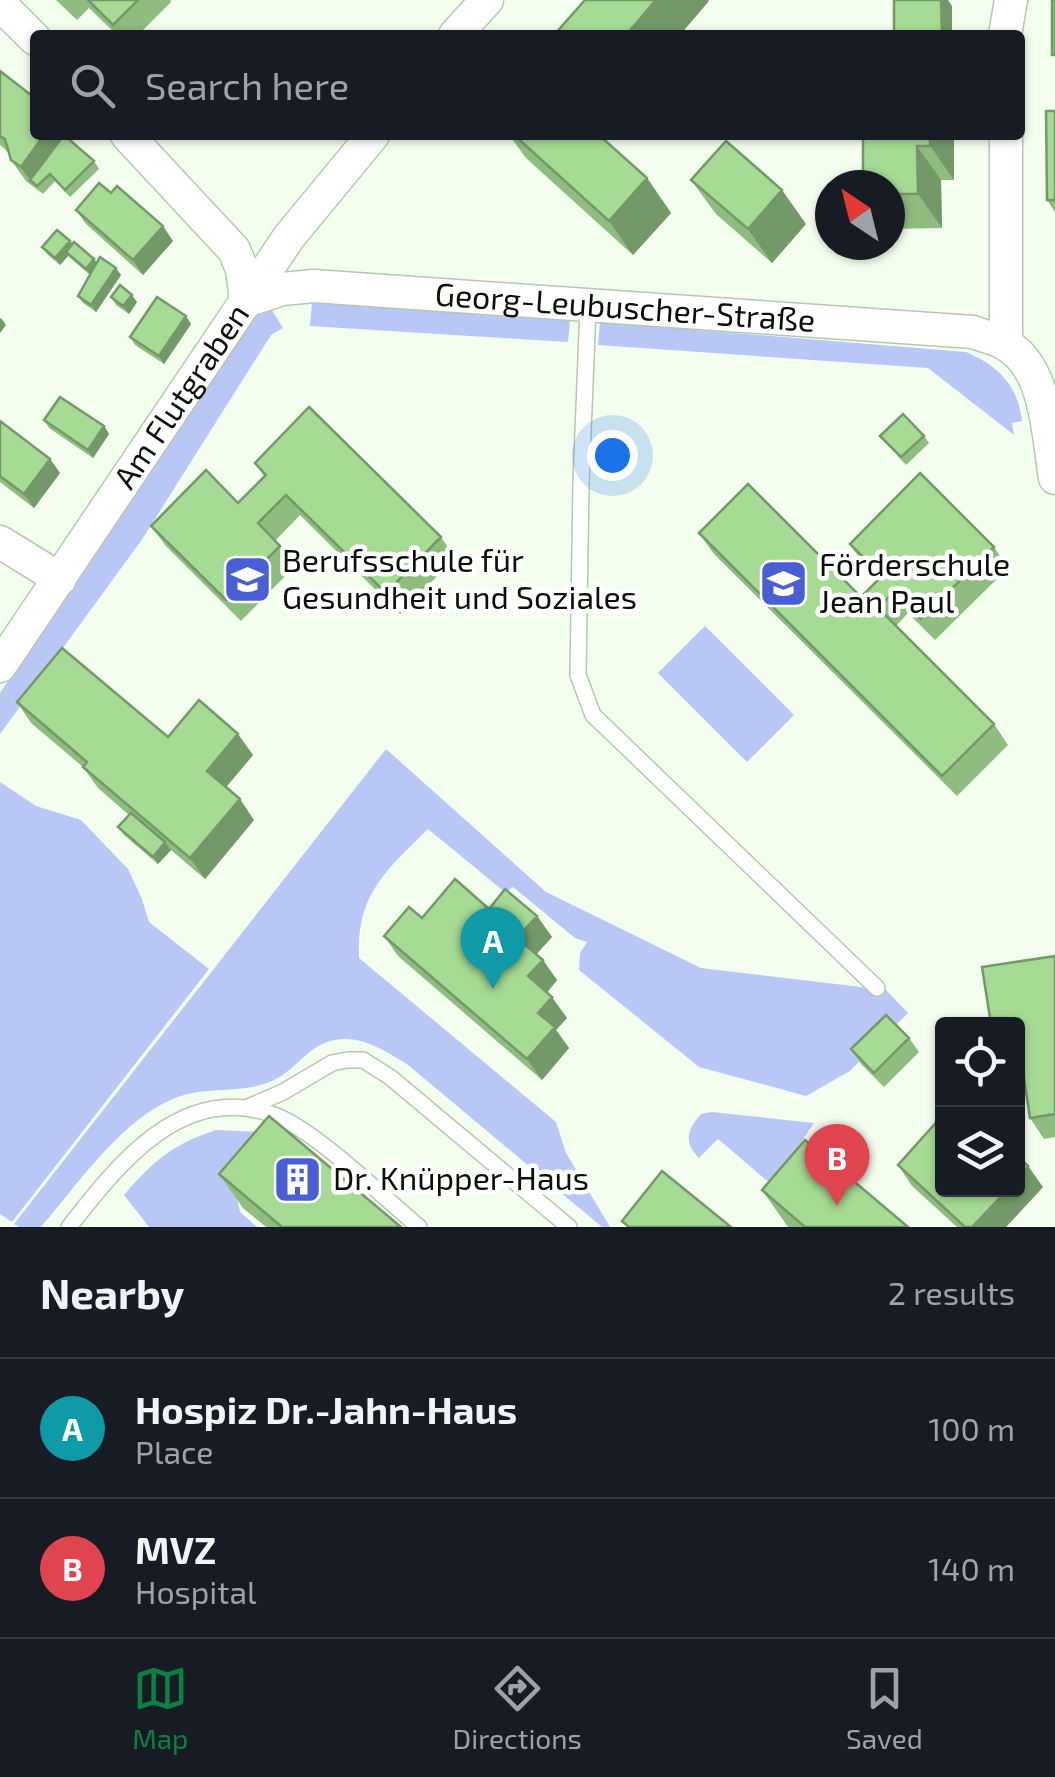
<!DOCTYPE html>
<html lang="en">
<head>
<meta charset="utf-8">
<style>
  body { margin:0; font-family:"Exo 2",sans-serif; background:#242831; color:#f1f3f6 }
  .controls { position:absolute; right:30px; bottom:30px; display:grid; overflow:hidden; border-radius:10px; box-shadow:0 2px 8px #0004 }
  .controls button { width:90px; height:90px; display:grid; place-items:center; padding:0; border:0; border-bottom:2px solid #363941; background:#171b24; color:#f1f3f6; font:50px sans-serif }
  .compass { position:absolute; left:815px; top:170px; width:90px; height:90px; border-radius:50%; background:#171b24; box-shadow:0 2px 8px #0004; rotate:325deg }
  .you { position:absolute; left:612px; top:455px; width:35px; height:35px; margin:-25px; border:8px solid #fff; border-radius:50%; background:#1a73e8; box-shadow:0 0 0 15px #1a73e833 }
  .badge { display:grid; place-items:center; width:65px; height:65px; border-radius:50%; background:#0b8043; color:#fff; font-size:32px; font-weight:700 }
  .pin { position:absolute; translate:-50% -82px; filter:drop-shadow(0 2px 5px #0008) }
  .pin::after { content:''; position:absolute; top:52px; width:35px; height:30px; background:inherit; clip-path:polygon(0 0,100% 0,50% 100%) }
  .list { margin:0; padding:0; list-style:none }
  h2 { display:flex; justify-content:space-between; align-items:center; height:130px; margin:0; padding:0 40px; font-size:42px }
  h2 small { font-size:32px; font-weight:400; color:#9ea1a6 }
  .list li { display:grid; grid-template-columns:65px 1fr auto; gap:30px; align-items:center; box-sizing:border-box; height:140px; padding:0 40px; border-top:2px solid #363941 }
  .list b { display:block; font-size:38px; white-space:nowrap }
  .list p { margin:0; font-size:32px; white-space:nowrap; color:#9ea1a6 }
  .list em { font-size:32px; font-style:normal; color:#9ea1a6 }
  .icon { flex:none; width:55px; height:55px; fill:none; stroke:currentColor; stroke-width:2; stroke-linecap:round; stroke-linejoin:round }
  .map { position:relative; flex:none; width:1055px; height:1227px; overflow:hidden }
  .search { position:absolute; background:#171b24; box-shadow:0 2px 8px #0004; left:30px; right:30px; top:30px; height:110px; display:flex; align-items:center; gap:25px; box-sizing:border-box; padding:0 35px; border-radius:10px; color:#9ea1a6; font-size:38px }
  .sheet { height:410px; background:#171b24 }
  nav { display:flex; justify-content:space-around; align-items:center; box-sizing:border-box; height:140px; border-top:2px solid #363941; background:#171b24; font-size:28px; color:#9ea1a6 }
  nav a { display:grid; justify-items:center; gap:5px }
  nav .on { color:#0b8043 }
  .map>svg:first-child { display:block }
  .green { fill:#b8c7f6 }
  .lines { fill:none; stroke-linecap:round; stroke-linejoin:round }
  .service-casing { stroke:#b6c8b0; stroke-width:18 }
  .minor-casing { stroke:#b6c8b0; stroke-width:35 }
  .service { stroke:#fff; stroke-width:15 }
  .minor { stroke:#fff; stroke-width:32 }
  .wall { fill:#8fbc7f }
  .shaded-wall { fill:#749968 }
  .building { fill:#a6db94; stroke:#749968; stroke-width:2.5 }
  .labels { text-anchor:middle; stroke-width:9; stroke-linejoin:round; paint-order:stroke }
  .street-label { font-size:32px; fill:#0b1109; stroke:#fff }
  .poi-label { font-size:32px; fill:#0b1109; stroke:#fff; text-anchor:start }
</style>
</head>
<body>
<div class="map">
<svg width="1055" height="1227" viewBox="0 0 1055 1227">
  <rect width="100%" height="100%" fill="#f3feef"/>
  <!-- green -->
  <path class="green" d="M 312,302 L 570,321 L 568,342 L 310,326 Z
    M 270,307 L 283,328 L 271,335 L 141,541 L 0,734 L 0,693 L 231,348 L 256,314 Z
    M 600,322 L 966,352 C 999,366 1018,386 1022,421 L 1012,423 L 1014,435 L 928,368 L 598,345 Z
    M 705,626 L 794,715 L 747,762 L 658,673 Z
    M 386,749 L 546,892 L 701,968 L 886,990 L 908,1013 L 850,1071 L 806,1096 L 699,1067 L 579,970 L 580,953 L 587,942 L 575,938 L 513,887 L 506,893 L 428,829 C 386,871 356,894 359,958 L 556,1122 L 566,1153 L 610,1227 L 602,1227 L 408,1065 C 382,1049 354,1030 322,1044 C 304,1053 291,1073 272,1081 C 245,1093 216,1087 188,1094 C 129,1108 79,1183 41,1227 L 19,1227 L 14,1224 Z
    M 0,782 L 36,806 L 81,820 L 128,869 L 142,899 L 149,922 L 209,969 L 12,1222 L 0,1214 Z
    M 712,1112 L 814,1123 L 797,1148 L 829,1174 L 800,1209 L 718,1139 L 699,1158 C 683,1142 687,1130 701,1114 Z
    M 216,1130 L 264,1132 L 230,1165 L 240,1212 L 257,1227 L 149,1227 L 124,1195 C 153,1161 173,1144 216,1130 Z"/>
  <g class="lines">
    <defs>
      <path id="service" d="M 588,307 L 581,483 L 578,675 L 593,715 L 877,988
        M 246,1108 L 283,1092 L 332,1063 L 347,1060 L 363,1060 L 390,1077 L 569,1227
        M 69,1227 C 118,1164 183,1081 274,1115 C 315,1130 383,1197 419,1227"/>
      <g id="minor">
        <path d="M 0,4 L 35,39"/>
        <path d="M 455,35 L 487,0"/>
        <path d="M 1005,35 L 1011,0"/>
        <path d="M 127,135 L 234,250 L 242,269 L 246,301"/>
        <path d="M 1006,135 L 1006,343"/>
        <path id="s1" d="M 246,301 L 282,289 L 314,286 L 973,332 C 983,336 994,338 1003,343 C 1047,364 1048,436 1055,478"/>
        <path d="M 0,542 L 60,579"/>
        <path id="s2" d="M 0,666 L 289,237 L 373,135"/>
      </g>
    </defs>
    <!-- service casing -->
    <use href="#service" class="service-casing"/>
    <!-- minor casing -->
    <use href="#minor" class="minor-casing"/>
    <!-- service -->
    <use href="#service" class="service"/>
    <!-- minor -->
    <use href="#minor" class="minor"/>
  </g>
  <!-- wall -->
  <path class="wall" d="M 56,0 L 170,0 L 171,2 L 138,35 L 117,35 L 89,8 L 77,20 Z
    M 0,71 L 35,135 L 72,135 L 73,137 L 71,140 L 94,161 L 99,169 L 70,197 L 55,181 L 43,194 L 26,181 L 11,160 L 8,152 L 0,145 Z
    M 1055,111 L 1055,212 L 1047,200 Z
    M 509,135 L 599,135 L 647,178 L 671,213 L 633,255 L 526,158 Z
    M 874,135 L 954,135 L 954,180 L 941,180 L 942,228 L 890,229 L 890,185 Z
    M 691,180 L 806,224 L 772,263 L 716,214 Z
    M 76,210 L 173,241 L 143,275 L 86,224 Z
    M 70,241 L 97,263 L 121,275 L 96,312 L 83,303 L 78,296 L 90,275 L 68,256 L 60,265 L 47,254 L 42,247 Z
    M 111,297 L 137,302 L 129,314 L 116,305 Z
    M 191,324 L 164,364 L 135,345 L 130,337 Z
    M 44,420 L 104,426 L 109,434 L 93,458 L 49,428 Z
    M 0,421 L 50,459 L 60,473 L 34,508 L 0,482 Z
    M 880,436 L 924,436 L 929,443 L 906,465 Z
    M 255,463 L 441,537 L 455,558 L 400,614 L 300,515 L 275,541 L 295,566 L 241,621 L 166,546 L 151,526 L 238,503 L 264,476 Z
    M 699,533 L 861,597 L 879,579 L 864,565 L 850,544 L 994,547 L 1008,568 L 935,640 L 908,613 L 896,626 L 994,724 L 1008,745 L 957,796 L 714,554 Z
    M 17,702 L 168,737 L 253,755 L 226,787 L 254,820 L 205,879 L 171,850 L 158,864 L 124,835 L 118,827 L 129,815 L 98,788 L 83,767 L 31,723 Z
    M 489,909 L 537,916 L 552,937 L 536,954 L 557,980 L 547,993 L 567,1018 L 556,1030 L 569,1048 L 542,1080 L 398,956 L 384,936 L 422,918 Z
    M 1055,956 L 1055,1137 L 1044,1139 L 1030,1118 L 1018,1046 L 1018,1024 L 991,1024 Z
    M 909,1038 L 919,1052 L 884,1087 L 861,1064 L 851,1049 Z
    M 898,1165 L 1043,1187 L 1006,1227 L 957,1227 L 912,1186 Z
    M 219,1174 L 401,1227 L 266,1227 L 243,1208 Z
    M 762,1190 L 908,1227 L 788,1227 Z"/>
  <!-- shaded-wall -->
  <path class="shaded-wall" d="M 656,0 L 708,0 L 709,1 L 680,35 L 626,35 Z
    M 941,0 L 948,0 L 952,6 L 952,35 L 942,35 Z
    M 44,135 L 72,135 L 73,137 L 37,186 L 30,180 L 21,167 Z
    M 930,135 L 954,135 L 954,180 L 930,146 Z
    M 917,146 L 941,180 L 942,228 L 918,194 Z
    M 647,178 L 671,213 L 633,255 L 609,221 Z
    M 782,190 L 806,224 L 772,263 L 748,229 Z
    M 163,226 L 173,241 L 143,275 L 133,260 Z
    M 70,241 L 75,249 L 66,252 L 68,256 L 60,265 L 55,258 Z
    M 94,259 L 100,266 L 91,276 L 86,269 Z
    M 116,268 L 121,275 L 96,312 L 91,305 Z
    M 132,295 L 137,302 L 129,314 L 123,306 Z
    M 186,316 L 191,324 L 164,364 L 159,356 Z
    M 1,318 L 6,325 L 0,333 L 0,319 Z
    M 104,426 L 109,434 L 93,458 L 88,450 Z
    M 50,459 L 60,473 L 34,508 L 24,494 Z
    M 238,734 L 253,755 L 222,792 L 207,771 Z
    M 240,799 L 254,820 L 205,879 L 190,858 Z
    M 165,842 L 171,850 L 158,864 L 153,857 Z
    M 537,916 L 552,937 L 532,959 L 517,938 Z
    M 543,960 L 557,980 L 543,997 L 528,976 Z
    M 552,997 L 567,1018 L 556,1030 L 569,1048 L 542,1080 L 527,1059 L 538,1013 Z
    M 1028,1166 L 1043,1187 L 1006,1227 L 972,1227 L 1007,1190 L 1018,1190 L 1018,1178 Z"/>
  <!-- building -->
  <path class="building" d="M 88,0 L 138,0 L 113,25 Z
    M 585,0 L 656,0 L 626,35 L 554,35 Z
    M 894,0 L 941,0 L 942,35 L 894,35 Z
    M 1052,0 L 1055,0 L 1055,55 L 1052,55 Z
    M 0,71 L 35,98 L 35,135 L 44,135 L 21,167 L 11,160 L 5,139 L 0,136 Z
    M 1046,111 L 1055,111 L 1055,200 L 1047,200 Z
    M 64,135 L 94,161 L 65,190 L 50,174 L 37,186 L 30,180 Z
    M 514,135 L 599,135 L 647,178 L 609,221 Z
    M 874,135 L 930,135 L 930,146 L 917,146 L 918,194 L 890,194 L 890,185 L 863,185 L 863,136 L 874,136 Z
    M 726,141 L 782,190 L 748,229 L 691,180 Z
    M 99,183 L 111,193 L 117,186 L 163,226 L 133,260 L 76,210 Z
    M 57,230 L 70,241 L 55,258 L 42,247 Z
    M 74,242 L 94,259 L 86,269 L 66,252 Z
    M 100,257 L 116,268 L 91,305 L 78,296 Z
    M 120,285 L 132,295 L 123,306 L 111,297 Z
    M 157,297 L 186,316 L 159,356 L 130,337 Z
    M 60,397 L 104,426 L 88,450 L 44,420 Z
    M 309,407 L 441,537 L 386,593 L 286,495 L 258,523 L 280,546 L 226,600 L 151,526 L 206,470 L 238,503 L 266,475 L 255,463 Z
    M 903,414 L 924,436 L 901,457 L 880,436 Z
    M 0,421 L 50,459 L 24,494 L 0,476 Z
    M 920,473 L 994,547 L 921,619 L 894,592 L 878,608 L 994,724 L 942,776 L 699,533 L 748,484 L 861,597 L 882,576 L 850,544 Z
    M 62,648 L 168,737 L 199,700 L 238,734 L 207,771 L 240,799 L 190,858 L 83,767 L 87,762 L 17,702 Z
    M 131,813 L 165,842 L 153,857 L 118,827 Z
    M 455,879 L 489,909 L 505,889 L 537,916 L 517,938 L 543,960 L 528,976 L 552,997 L 538,1013 L 555,1027 L 527,1059 L 384,936 L 409,907 L 422,918 Z
    M 1055,956 L 1055,1114 L 1030,1118 L 1018,1039 L 1018,1024 L 1015,1023 L 991,1024 L 982,967 Z
    M 886,1015 L 909,1038 L 874,1073 L 851,1049 Z
    M 269,1116 L 401,1227 L 282,1227 L 219,1174 Z
    M 942,1116 L 942,1190 L 1007,1190 L 972,1227 L 965,1227 L 898,1165 Z
    M 805,1140 L 908,1227 L 805,1227 L 762,1190 Z
    M 1018,1156 L 1028,1166 L 1018,1178 Z
    M 662,1171 L 731,1227 L 629,1227 L 622,1221 Z"/>
  <!-- icons -->
  <defs>
    <symbol id="school-square" viewBox="-11 -11 22 22"><rect x="-9" y="-9" width="18" height="18" rx="4" fill="#4a5fd3" stroke="#fff"/><path d="M0-5L7-2L0 1L-7-2ZM-4 1L0 2.5L4 1V4Q0 6-4 4Z" fill="#fff"/></symbol>
    <symbol id="building-square" viewBox="-11 -11 22 22"><rect x="-9" y="-9" width="18" height="18" rx="4" fill="#4a5fd3" stroke="#fff"/><path d="M-4-6H4V6H1V3H-1V6H-4ZM-2.5-4.3h1.7v1.8h-1.7ZM.8-4.3h1.7v1.8H.8ZM-2.5-1h1.7V.8h-1.7ZM.8-1h1.7V.8H.8Z" fill="#fff"/></symbol>
  </defs>
  <g fill-rule="evenodd">
    <use href="#school-square" x="220" y="552" width="55" height="55"/>
    <use href="#school-square" x="756" y="556" width="55" height="55"/>
    <use href="#building-square" x="270" y="1152" width="55" height="55"/>
  </g>
  <g class="labels">
    <!-- street labels -->
    <g class="street-label">
      <text dy="11" stroke="none"><textPath href="#s1" startOffset="382">Georg-Leubuscher-Straße</textPath></text>
      <text dy="11" stroke="none"><textPath href="#s2" startOffset="325">Am Flutgraben</textPath></text>
    </g>
    <!-- poi labels -->
    <g class="poi-label">
      <text x="282" y="572">Berufsschule für<tspan x="282" dy="37">Gesundheit und Soziales</tspan></text>
      <text x="819" y="576">Förderschule<tspan x="819" dy="37">Jean Paul</tspan></text>
      <text x="333" y="1190">Dr. Knüpper-Haus</text>
    </g>
  </g>
</svg>
<div class="controls">
<button><svg class="icon" aria-label="locate" viewBox="0 0 24 24"><circle cx="12" cy="12" r="6"/><path d="M12 2v4M12 18v4M2 12h4M18 12h4"/></svg></button>
<button><svg class="icon" aria-label="layers" viewBox="0 0 24 24"><path d="M12 4l9 5-9 5-9-5zM3 14l9 5 9-5"/></svg></button>
</div>
<svg class="compass" viewBox="-18 -18 36 36"><path d="M0-13l5 13h-10z" fill="#e53935"/><path d="M0 13l5-13h-10z" fill="#9ea1a6"/></svg>
<div class="you"></div>
<div class="pin badge" style="left:493px;top:989px;background:#0f9aa8">A</div>
<div class="pin badge" style="left:837px;top:1206px;background:#e0444e">B</div>
<div class="search"><svg class="icon" aria-label="search" viewBox="0 0 24 24"><circle cx="10" cy="10" r="6"/><path d="M15 15l6 6"/></svg>Search here</div>
</div>
<section class="sheet">
<h2>Nearby<small>2 results</small></h2>
<ul class="list">
<li><span class="badge" style="background:#0f9aa8">A</span><div><b>Hospiz Dr.-Jahn-Haus</b><p>Place</p></div><em>100 m</em></li>
<li><span class="badge" style="background:#e0444e">B</span><div><b>MVZ</b><p>Hospital</p></div><em>140 m</em></li>
</ul>
</section>
<nav>
<a class="on"><svg class="icon" aria-label="map" viewBox="0 0 24 24"><path d="M3 6l6-2 6 2 6-2v14l-6 2-6-2-6 2zM9 4v14M15 6v14"/></svg>Map</a>
<a><svg class="icon" aria-label="directions" viewBox="0 0 24 24"><path d="M12 3l9 9-9 9-9-9zM9 14v-3h6M13 9l2 2-2 2"/></svg>Directions</a>
<a><svg class="icon" aria-label="saved" viewBox="0 0 24 24"><path d="M7 4h10v16l-5-4-5 4z"/></svg>Saved</a>
</nav>
</body>
</html>
